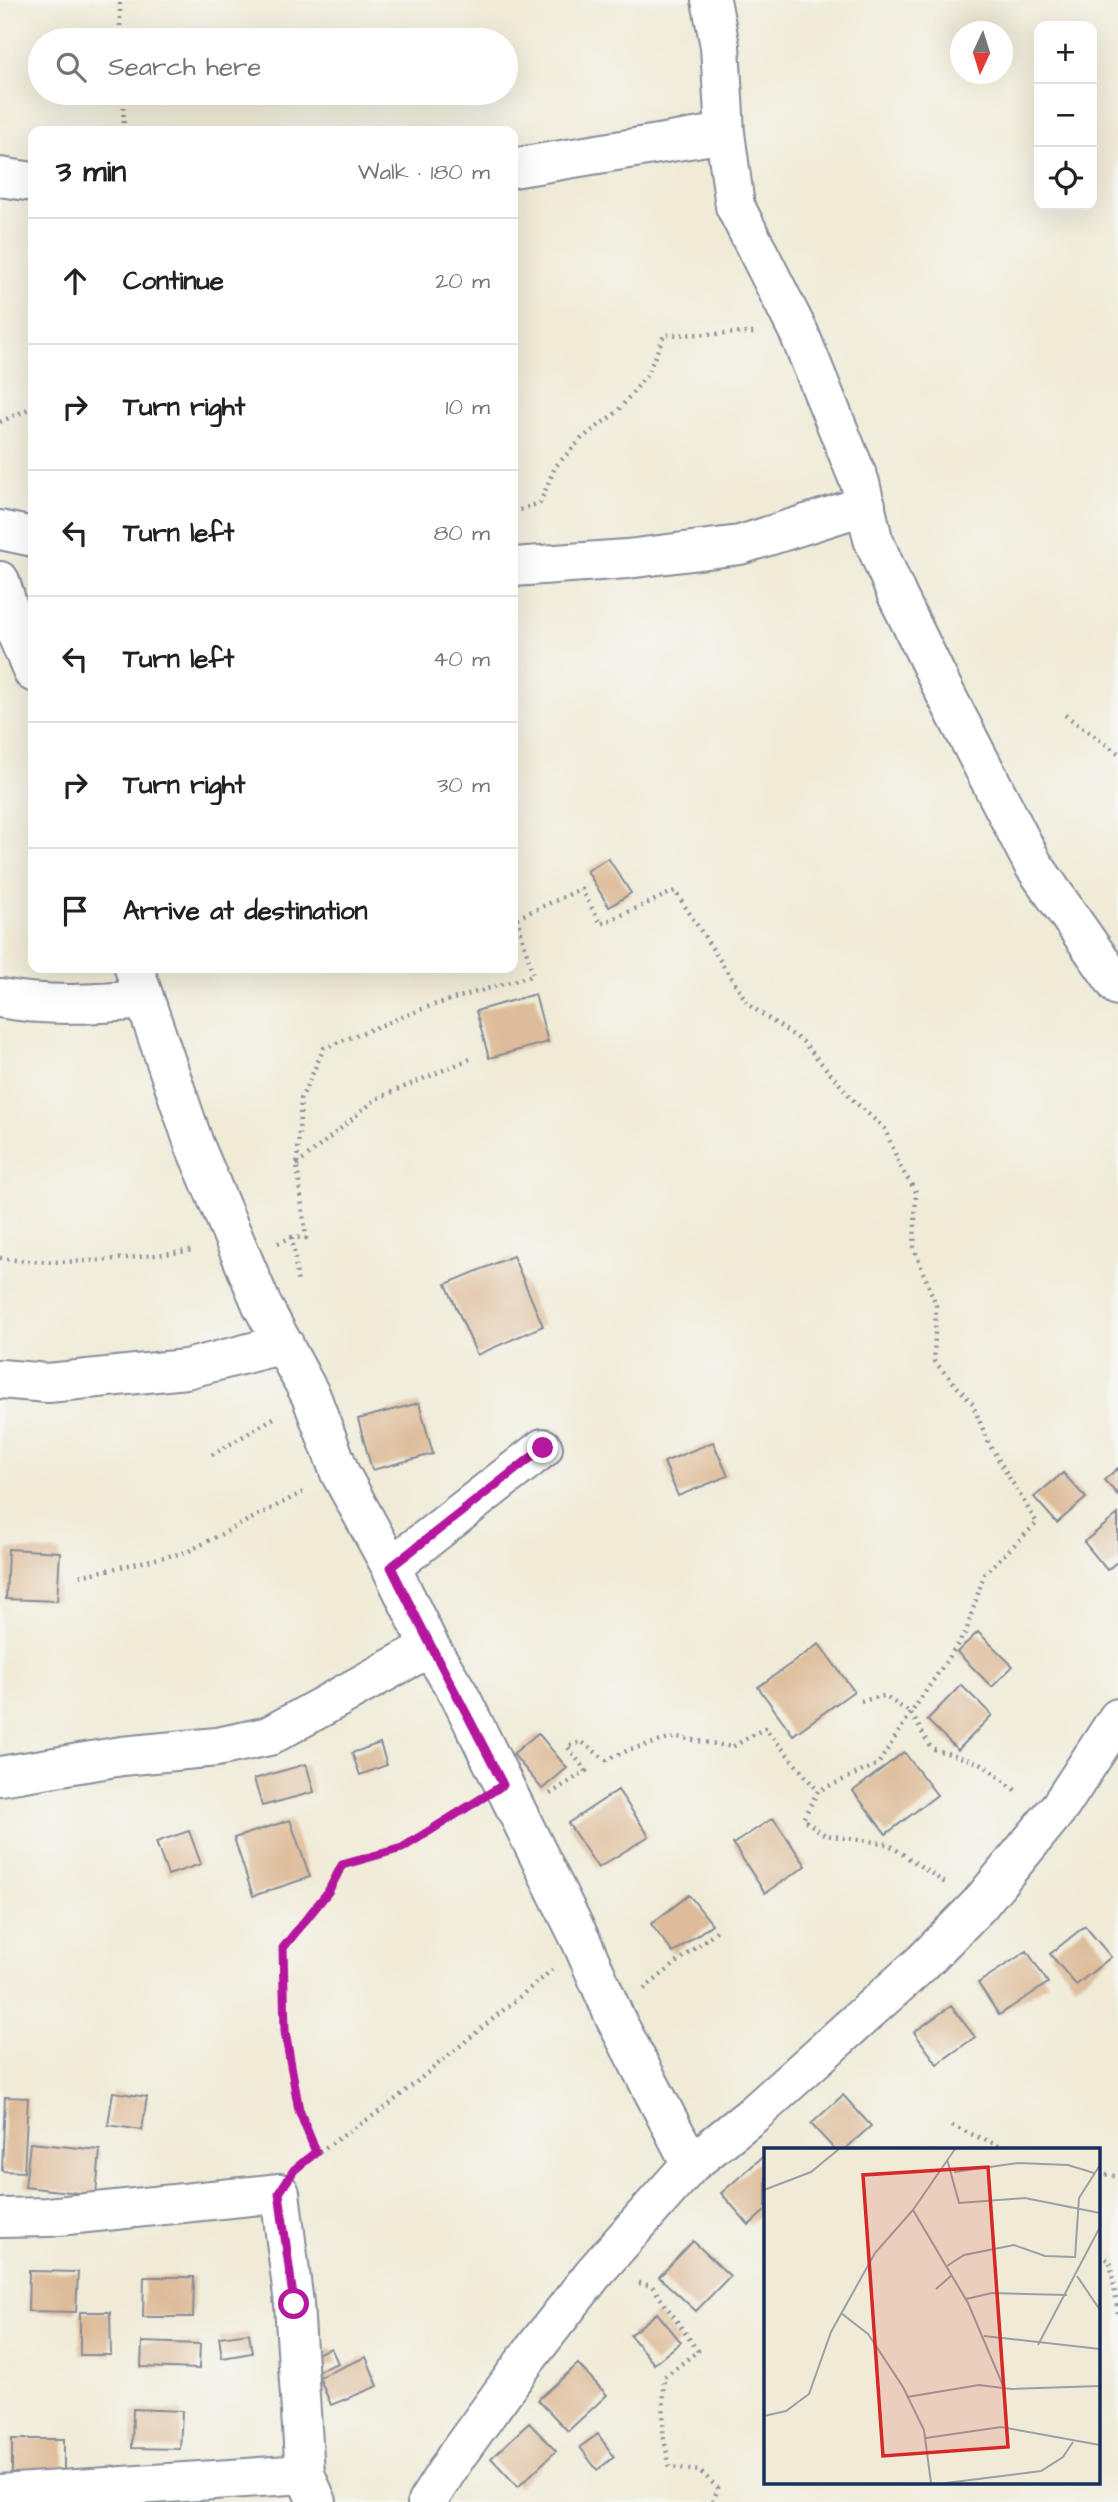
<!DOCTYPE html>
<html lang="en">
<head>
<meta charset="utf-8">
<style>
  body { margin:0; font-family:"Architects Daughter",sans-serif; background:#f6f6f6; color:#222 }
  .controls { position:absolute; right:21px; top:21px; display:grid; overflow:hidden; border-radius:14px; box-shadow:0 7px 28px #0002 }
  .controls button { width:63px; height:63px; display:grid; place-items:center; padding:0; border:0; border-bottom:2px solid #e0e0e0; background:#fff; color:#222; font:35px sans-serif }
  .compass { position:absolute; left:950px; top:21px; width:63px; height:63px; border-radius:50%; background:#fff; box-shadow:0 7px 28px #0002; rotate:184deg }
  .stop { position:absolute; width:21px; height:21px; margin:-16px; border:5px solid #b5179e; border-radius:50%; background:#fff }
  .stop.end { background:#b5179e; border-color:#fff; box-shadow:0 2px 7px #0008 }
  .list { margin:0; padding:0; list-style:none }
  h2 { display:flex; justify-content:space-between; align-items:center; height:91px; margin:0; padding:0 28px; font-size:30px }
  h2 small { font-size:23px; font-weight:400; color:#767676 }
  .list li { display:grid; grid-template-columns:46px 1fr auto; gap:21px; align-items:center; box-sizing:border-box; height:126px; padding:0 28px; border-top:2px solid #e0e0e0 }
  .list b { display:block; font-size:26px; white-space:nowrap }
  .list em { font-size:23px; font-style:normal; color:#767676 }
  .icon { flex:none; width:38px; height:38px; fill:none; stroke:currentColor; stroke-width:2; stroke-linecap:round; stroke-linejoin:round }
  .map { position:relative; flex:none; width:1118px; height:2502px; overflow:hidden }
  .search { position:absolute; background:#fff; box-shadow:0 7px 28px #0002; left:28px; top:28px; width:490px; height:77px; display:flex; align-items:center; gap:18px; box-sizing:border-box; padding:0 24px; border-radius:38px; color:#767676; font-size:26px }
  .panel { position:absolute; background:#fff; box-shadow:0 7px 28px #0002; left:28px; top:126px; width:490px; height:847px; border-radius:14px }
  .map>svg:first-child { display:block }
  .building { fill:#debc99 }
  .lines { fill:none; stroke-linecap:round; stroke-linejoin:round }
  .street-casing { stroke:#868d9a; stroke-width:42 }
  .path { stroke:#868d9a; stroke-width:4.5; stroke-dasharray:2 5; stroke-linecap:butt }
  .street { stroke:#fff; stroke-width:38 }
  .route { stroke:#b5179e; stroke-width:9 }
  .inset-road { fill:none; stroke:#9ba0a7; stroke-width:2 }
  .view { fill:#d62828; fill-opacity:0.15; stroke:#d62828; stroke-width:3.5 }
  .inset-edge { fill:none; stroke:#1b2f5e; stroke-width:3.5 }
</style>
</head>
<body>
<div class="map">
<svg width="1118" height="2502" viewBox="0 0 1118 2502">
  <rect width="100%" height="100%" fill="#f6f6f2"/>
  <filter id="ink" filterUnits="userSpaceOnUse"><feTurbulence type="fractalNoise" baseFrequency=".0143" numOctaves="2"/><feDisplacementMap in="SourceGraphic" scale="14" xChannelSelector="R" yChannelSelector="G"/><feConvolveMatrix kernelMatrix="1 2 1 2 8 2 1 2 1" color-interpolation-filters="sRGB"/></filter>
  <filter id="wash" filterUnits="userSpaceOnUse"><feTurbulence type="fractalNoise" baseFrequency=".00686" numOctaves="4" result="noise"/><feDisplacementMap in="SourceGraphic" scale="28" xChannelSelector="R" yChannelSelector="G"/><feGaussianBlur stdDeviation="1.57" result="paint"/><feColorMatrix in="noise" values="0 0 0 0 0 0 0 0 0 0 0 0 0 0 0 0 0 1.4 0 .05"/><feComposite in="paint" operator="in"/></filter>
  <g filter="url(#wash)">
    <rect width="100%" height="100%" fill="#f0ebd7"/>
    <g id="blocks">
      <!-- building -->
      <path class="building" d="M 608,858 L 631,893 L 609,907 L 587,871 Z
        M 535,994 L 548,1042 L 489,1058 L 476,1011 Z
        M 513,1256 L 543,1326 L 477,1355 L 446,1284 Z
        M 419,1403 L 433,1454 L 372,1470 L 358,1419 Z
        M 713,1442 L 728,1476 L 678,1496 L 664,1462 Z
        M 1118,1468 L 1118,1495 L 1104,1480 Z
        M 1063,1473 L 1086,1498 L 1057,1523 L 1034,1497 Z
        M 1118,1514 L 1118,1561 L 1107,1570 L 1084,1542 Z
        M 8,1549 L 60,1552 L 57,1601 L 6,1599 Z
        M 978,1632 L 1013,1666 L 992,1687 L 957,1652 Z
        M 819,1644 L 854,1691 L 793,1735 L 758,1687 Z
        M 961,1685 L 992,1715 L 958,1750 L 927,1720 Z
        M 538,1733 L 567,1768 L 542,1789 L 513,1754 Z
        M 380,1743 L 387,1765 L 360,1775 L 352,1753 Z
        M 904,1752 L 937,1795 L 886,1834 L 853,1791 Z
        M 306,1764 L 314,1792 L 262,1806 L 254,1779 Z
        M 618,1790 L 649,1836 L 598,1868 L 568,1823 Z
        M 773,1818 L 806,1866 L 765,1893 L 733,1844 Z
        M 290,1820 L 310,1877 L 253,1896 L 234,1838 Z
        M 189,1831 L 201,1864 L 168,1875 L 156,1842 Z
        M 689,1895 L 712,1924 L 673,1953 L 651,1924 Z
        M 1085,1926 L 1111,1957 L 1076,1985 L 1050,1954 Z
        M 1027,1951 L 1048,1983 L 999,2015 L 978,1983 Z
        M 951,2006 L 975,2037 L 937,2064 L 914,2032 Z
        M 113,2092 L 147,2097 L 142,2130 L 108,2125 Z
        M 843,2095 L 871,2126 L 844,2150 L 835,2150 L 811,2124 Z
        M 5,2097 L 28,2098 L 24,2172 L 2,2171 Z
        M 30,2143 L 100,2150 L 96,2195 L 25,2187 Z
        M 766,2154 L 766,2210 L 749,2225 L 721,2193 Z
        M 693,2241 L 730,2276 L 696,2311 L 659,2277 Z
        M 29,2271 L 78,2272 L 76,2312 L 28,2311 Z
        M 144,2277 L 194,2277 L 193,2317 L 143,2317 Z
        M 80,2312 L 110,2312 L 111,2355 L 80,2355 Z
        M 657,2313 L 681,2342 L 654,2364 L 630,2335 Z
        M 249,2333 L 252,2353 L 222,2358 L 219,2337 Z
        M 142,2342 L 200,2344 L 199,2369 L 141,2367 Z
        M 331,2348 L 338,2363 L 318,2371 L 311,2356 Z
        M 366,2357 L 378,2386 L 331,2405 L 319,2377 Z
        M 578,2364 L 607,2395 L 568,2431 L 538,2400 Z
        M 133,2409 L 182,2411 L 180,2449 L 132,2448 Z
        M 529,2423 L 556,2451 L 518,2487 L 491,2458 Z
        M 598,2434 L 614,2457 L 597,2470 L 580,2447 Z
        M 12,2439 L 64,2439 L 64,2479 L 12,2479 Z"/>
    </g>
  </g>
  <g filter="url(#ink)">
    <use href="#blocks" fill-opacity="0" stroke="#868d9a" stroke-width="2"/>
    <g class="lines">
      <defs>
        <path id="street" d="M 711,0 L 720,46 L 725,133 L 735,206 L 799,333 L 860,483 L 873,539 L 897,595 L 944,691 L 1033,864 L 1118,986
          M 513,168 L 725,133
          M 0,177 L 33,182
          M 0,530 L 33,537
          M 513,567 L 627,559 L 740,545 L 866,505
          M 0,581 L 17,635 L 33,672
          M 134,968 L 194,1144 L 262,1305 L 311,1396 L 340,1473 L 391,1567 L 430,1647 L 460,1696 L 583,1945 L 615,2018 L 691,2164
          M 0,998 C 48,1007 95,1004 144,1000
          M 0,1379 L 48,1383 L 186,1369 L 284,1344
          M 391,1567 L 543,1448
          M 0,1776 L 122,1756 L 217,1747 L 269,1736 L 430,1647
          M 0,2218 L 48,2217 L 280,2193 L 294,2304 L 305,2474 L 317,2502
          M 0,2494 L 305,2474
          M 427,2502 L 457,2455 L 528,2357 L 593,2274 L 691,2164 L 755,2113 L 922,1963 L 979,1905 L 1061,1805 L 1118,1718"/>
      </defs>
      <!-- street casing -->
      <use href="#street" class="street-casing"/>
      <!-- path -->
      <path class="path" d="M 120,40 L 120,0
        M 123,93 L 124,131
        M 0,422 L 33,407
        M 513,512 L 540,503 L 555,467 L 582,438 L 617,412 L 647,375 L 664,335 L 756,333
        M 1065,715 L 1118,753
        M 517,918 L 581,889 L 601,924 L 675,891 L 749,1005 L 803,1042 L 855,1102 L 885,1129 L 901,1168 L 916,1192 L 914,1248 L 936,1305 L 934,1361 L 972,1403 L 989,1444 L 1037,1523 L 984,1574 L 966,1632 L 911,1713 L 931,1748 L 982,1764 L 1019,1793
        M 297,1165 L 376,1099 L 474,1057
        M 292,1237 L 298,1284
        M 278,1243 L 292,1237 L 306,1238 L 297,1165 L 301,1099 L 324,1048 L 430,1006 L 533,975 L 513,904
        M 0,1258 C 60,1267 135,1258 195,1250
        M 212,1455 L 277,1416
        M 80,1576 L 187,1552 L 305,1491
        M 861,1701 L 884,1696 L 911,1713 L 878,1764 L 818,1791 L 803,1819 L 825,1835 L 888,1844 L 945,1883
        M 550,1794 L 586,1771 L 567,1746 L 582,1742 L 606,1760 L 631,1749 L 677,1737 L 732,1747 L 765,1728 L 818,1791
        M 644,1989 L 720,1928
        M 952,2126 L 1009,2150
        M 316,2152 L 299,2110 L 285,2031 L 283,1948 L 328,1892 L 342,1865 L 402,1848 L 471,1805
        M 302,2163 L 386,2107 L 552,1970
        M 1099,2173 L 1118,2177
        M 1099,2257 L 1110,2260 L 1118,2313
        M 639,2283 L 652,2286 L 698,2351 L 664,2377 L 663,2435 L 670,2467 L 700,2471 L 718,2488 L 713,2502"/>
      <!-- street -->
      <use href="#street" class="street"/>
    </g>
  </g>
  <g class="lines" filter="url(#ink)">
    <!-- route -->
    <path class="route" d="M 294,2304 L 279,2193 L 294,2170 L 316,2152 L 299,2110 L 285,2032 L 283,1948 L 328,1892 L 342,1865 L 402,1848 L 503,1785 C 467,1712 427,1641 391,1567 L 543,1448"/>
  </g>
  <!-- overview -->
  <g transform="translate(764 2148)">
    <rect width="336" height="336" fill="#f0ebd7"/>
    <path class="inset-road" d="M 183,11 L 195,55 L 261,50 L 336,65M 190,24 L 254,15 L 304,17 L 330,25M 0,42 L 47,24 L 75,1M 149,62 L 204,155 L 240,240M 311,110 L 315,50 L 336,17M 183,118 L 200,107 L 250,97 L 281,108 L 310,109M 313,128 L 336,162M 172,141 L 188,127M 202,151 L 228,145 L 303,147M 77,165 L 104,186 L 139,239 L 160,282 L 167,335M 220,188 L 336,201M 274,197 L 336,79M 143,249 L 215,237 L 247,241 L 336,238M 0,268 L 22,263 L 45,246 L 67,184 L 111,105 L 149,62 L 191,1M 162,290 L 237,279 L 336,297M 182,335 L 277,323 L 299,309 L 309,294"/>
    <path class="view" d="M 224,19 L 244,299 L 119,308 L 99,27 Z"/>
    <rect width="336" height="336" class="inset-edge"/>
  </g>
</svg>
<div class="controls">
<button>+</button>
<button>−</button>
<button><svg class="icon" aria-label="locate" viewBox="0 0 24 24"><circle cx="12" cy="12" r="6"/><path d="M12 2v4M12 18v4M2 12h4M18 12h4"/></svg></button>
</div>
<svg class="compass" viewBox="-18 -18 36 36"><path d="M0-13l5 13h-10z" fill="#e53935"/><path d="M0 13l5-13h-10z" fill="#767676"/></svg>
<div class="stop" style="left:294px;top:2304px"></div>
<div class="stop end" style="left:543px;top:1448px"></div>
<div class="search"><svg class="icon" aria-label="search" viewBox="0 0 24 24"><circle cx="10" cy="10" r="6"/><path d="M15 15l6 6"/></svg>Search here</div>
<section class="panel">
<h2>3 min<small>Walk · 180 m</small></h2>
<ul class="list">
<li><svg class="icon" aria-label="ahead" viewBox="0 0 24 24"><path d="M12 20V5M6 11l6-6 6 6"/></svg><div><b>Continue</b></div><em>20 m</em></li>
<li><svg class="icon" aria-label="right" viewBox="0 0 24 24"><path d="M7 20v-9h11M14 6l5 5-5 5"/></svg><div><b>Turn right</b></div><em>10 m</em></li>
<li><svg class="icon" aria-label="left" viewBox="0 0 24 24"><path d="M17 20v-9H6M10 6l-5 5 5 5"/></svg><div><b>Turn left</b></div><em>80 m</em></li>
<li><svg class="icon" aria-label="left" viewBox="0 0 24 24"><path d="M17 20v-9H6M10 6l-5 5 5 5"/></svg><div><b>Turn left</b></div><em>40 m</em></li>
<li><svg class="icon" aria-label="right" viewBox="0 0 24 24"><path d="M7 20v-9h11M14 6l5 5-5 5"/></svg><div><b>Turn right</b></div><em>30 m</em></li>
<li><svg class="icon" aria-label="arrive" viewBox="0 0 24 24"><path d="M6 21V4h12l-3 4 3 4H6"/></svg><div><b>Arrive at destination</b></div></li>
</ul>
</section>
</div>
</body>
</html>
